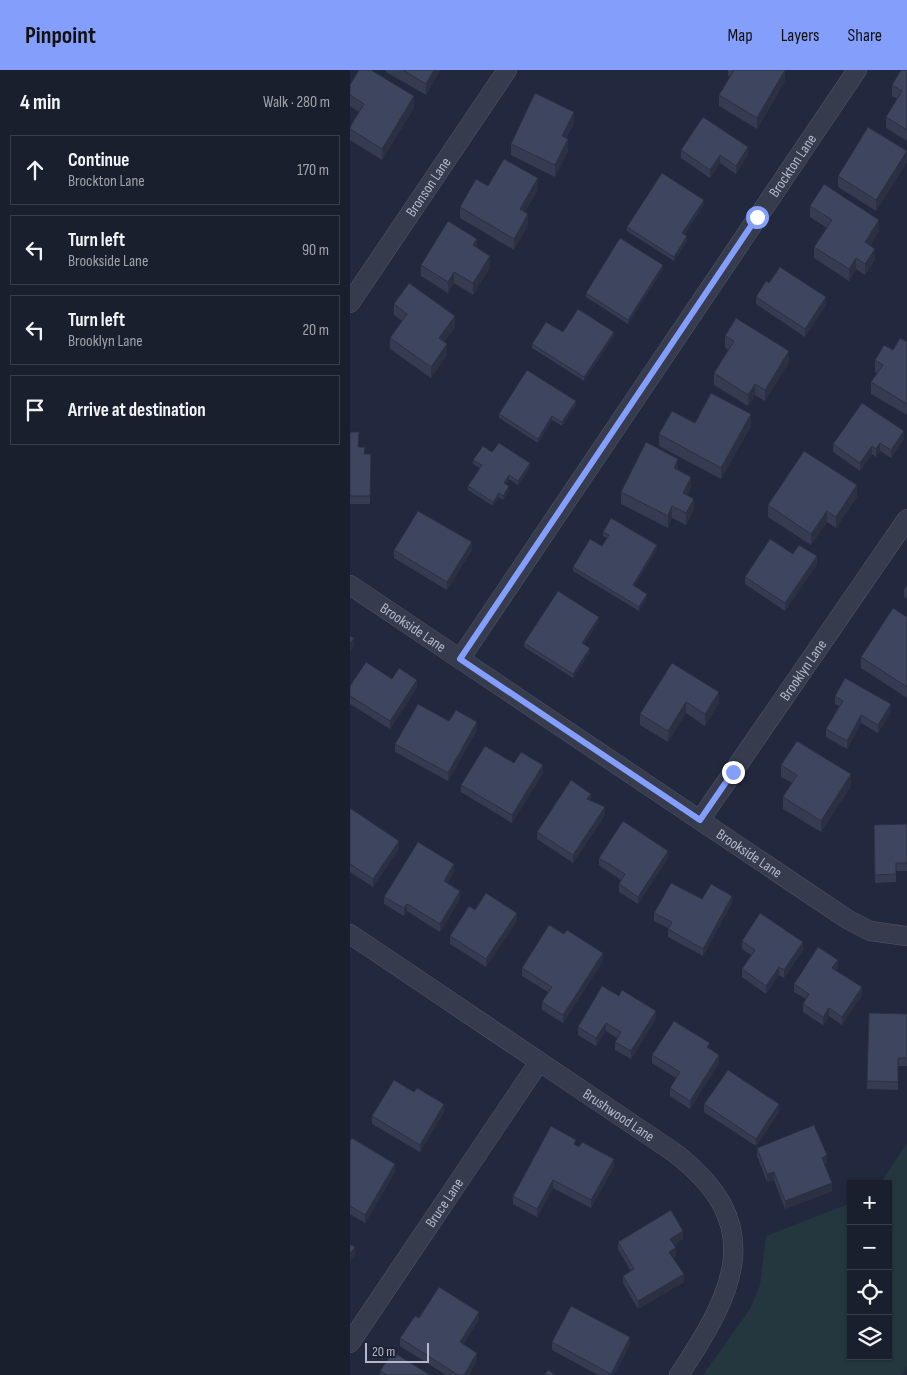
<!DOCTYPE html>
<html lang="en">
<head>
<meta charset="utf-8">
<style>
  body { margin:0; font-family:"Sofia Sans Condensed",sans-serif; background:#232736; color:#f1f3f6 }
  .controls { position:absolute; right:15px; bottom:15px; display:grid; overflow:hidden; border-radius:0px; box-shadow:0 1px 4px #0004 }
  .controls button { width:45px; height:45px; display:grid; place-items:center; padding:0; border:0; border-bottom:1px solid #383d4a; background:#1a1f2e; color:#f1f3f6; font:25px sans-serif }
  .scale { position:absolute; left:15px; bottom:12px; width:64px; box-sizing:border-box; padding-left:5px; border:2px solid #b2b7c9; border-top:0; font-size:14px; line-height:18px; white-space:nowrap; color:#b2b7c9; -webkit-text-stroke:4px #1c2133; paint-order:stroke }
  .stop { position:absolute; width:15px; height:15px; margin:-11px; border:4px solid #849efc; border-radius:50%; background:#fff }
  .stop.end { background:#849efc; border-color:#fff; box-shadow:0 1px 5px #0008 }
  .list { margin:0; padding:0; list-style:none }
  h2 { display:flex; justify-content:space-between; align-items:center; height:65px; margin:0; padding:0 20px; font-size:21px }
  h2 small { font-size:16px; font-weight:400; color:#9fa2aa }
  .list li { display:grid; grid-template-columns:32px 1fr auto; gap:15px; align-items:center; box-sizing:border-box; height:70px; margin:0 10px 10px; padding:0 10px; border:1px solid #383d4a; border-radius:0px }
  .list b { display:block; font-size:19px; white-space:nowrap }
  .list p { margin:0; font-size:16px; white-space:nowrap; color:#9fa2aa }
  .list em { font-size:16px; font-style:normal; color:#9fa2aa }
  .icon { flex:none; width:28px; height:28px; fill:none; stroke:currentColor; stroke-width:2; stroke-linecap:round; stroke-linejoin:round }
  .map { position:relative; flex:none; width:557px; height:1305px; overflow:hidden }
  header { display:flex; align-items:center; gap:30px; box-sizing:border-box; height:70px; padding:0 25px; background:#849efc; color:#111 }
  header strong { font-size:24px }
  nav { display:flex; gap:28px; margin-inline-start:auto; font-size:18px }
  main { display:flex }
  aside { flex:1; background:#1a1f2e }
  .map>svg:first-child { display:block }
  .green { fill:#24373f }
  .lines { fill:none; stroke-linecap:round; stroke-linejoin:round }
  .street-casing { stroke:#515769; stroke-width:20 }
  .street { stroke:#363c4e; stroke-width:19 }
  .wall { fill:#353b51 }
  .shaded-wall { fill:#2b3042 }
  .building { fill:#3e455e; stroke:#2b3042 }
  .route { stroke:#849efc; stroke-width:6 }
  .labels { text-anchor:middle; stroke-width:4; stroke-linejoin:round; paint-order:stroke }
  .street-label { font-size:15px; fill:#b2b7c9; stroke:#1c2133 }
</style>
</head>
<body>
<header>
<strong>Pinpoint</strong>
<nav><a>Map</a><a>Layers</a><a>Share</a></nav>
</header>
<main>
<aside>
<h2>4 min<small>Walk · 280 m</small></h2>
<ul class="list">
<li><svg class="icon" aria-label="ahead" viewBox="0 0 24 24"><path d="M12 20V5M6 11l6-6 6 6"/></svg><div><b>Continue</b><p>Brockton Lane</p></div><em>170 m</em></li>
<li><svg class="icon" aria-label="left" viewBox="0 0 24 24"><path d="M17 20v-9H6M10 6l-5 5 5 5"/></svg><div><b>Turn left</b><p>Brookside Lane</p></div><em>90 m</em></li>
<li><svg class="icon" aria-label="left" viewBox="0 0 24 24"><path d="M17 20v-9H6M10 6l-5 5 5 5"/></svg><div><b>Turn left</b><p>Brooklyn Lane</p></div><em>20 m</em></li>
<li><svg class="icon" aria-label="arrive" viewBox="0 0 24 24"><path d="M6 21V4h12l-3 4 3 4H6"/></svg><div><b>Arrive at destination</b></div></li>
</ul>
</aside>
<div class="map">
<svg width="557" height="1305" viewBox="0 0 557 1305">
  <rect width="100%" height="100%" fill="#22293e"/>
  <!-- green -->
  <path class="green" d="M 557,1073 L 557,1297 L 551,1305 L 353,1305 L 400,1239 L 410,1215 L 416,1166 L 501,1133 L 501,1286 L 538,1286 L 538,1114 L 530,1114 Z"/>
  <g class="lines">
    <defs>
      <g id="street">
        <path id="s1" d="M 0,233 L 157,0"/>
        <path id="s2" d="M 0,515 L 497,849 L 520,861 L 557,866"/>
        <path id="s3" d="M 110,589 L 507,0"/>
        <path id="s4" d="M 350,750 L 557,449"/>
        <path id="s5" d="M 0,864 L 322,1081 C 419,1153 385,1221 329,1305"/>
        <path id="s6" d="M 0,1273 L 189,992"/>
      </g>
    </defs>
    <!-- street casing -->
    <use href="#street" class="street-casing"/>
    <!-- street -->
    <use href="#street" class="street"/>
  </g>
  <!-- wall -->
  <path class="wall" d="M 36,0 L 90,0 L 76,25 L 36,2 Z
    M 378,0 L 435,0 L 435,11 L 407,59 L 369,36 L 369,25 L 380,6 L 378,5 Z
    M 557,0 L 557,71 L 536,58 L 536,47 L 547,29 L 542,26 L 542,15 Z
    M 0,15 L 64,38 L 32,90 L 0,70 L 0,57 L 9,42 L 0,36 Z
    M 224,53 L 216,68 L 218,81 L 205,107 L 161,85 L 161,74 Z
    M 331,80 L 398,85 L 386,104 L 370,93 L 360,108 L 331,88 Z
    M 557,92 L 526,141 L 488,117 L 488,106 Z
    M 138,116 L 188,120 L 174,142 L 178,155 L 164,180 L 110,148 L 110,137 Z
    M 354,134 L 334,165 L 337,171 L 324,191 L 277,161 L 277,157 Z
    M 460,136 L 529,161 L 520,176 L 525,190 L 515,205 L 506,199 L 499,211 L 464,188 L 464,177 L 477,158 L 460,147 Z
    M 127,178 L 140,197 L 123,225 L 104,213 L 98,223 L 71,206 L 71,195 Z
    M 313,199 L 278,254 L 236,227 L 236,223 Z
    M 419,213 L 476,235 L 455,267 L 406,234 L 406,227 Z
    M 44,234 L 105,257 L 94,272 L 97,285 L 81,308 L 40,279 L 40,268 L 52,251 L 44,245 Z
    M 213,262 L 264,266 L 234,311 L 182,278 L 182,274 Z
    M 375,266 L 439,292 L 415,331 L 405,325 L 398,336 L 364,315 L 364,303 L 378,280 L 375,277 Z
    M 557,272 L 557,345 L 521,324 L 521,312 L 527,303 L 525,302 L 525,290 Z
    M 226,335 L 212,356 L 202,350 L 188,373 L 149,348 L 149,344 Z
    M 345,353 L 401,356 L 371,409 L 309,376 L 309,364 Z
    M 0,362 L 9,377 L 15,384 L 21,384 L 20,434 L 0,434 Z
    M 554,369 L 541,388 L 530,381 L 526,387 L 522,384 L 510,401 L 483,382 L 483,374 Z
    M 142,382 L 180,397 L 168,415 L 159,409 L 156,414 L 159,420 L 153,430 L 149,427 L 143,436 L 118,420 L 118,416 L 130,398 L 123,394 L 123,390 Z
    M 328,400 L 341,418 L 337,426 L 344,440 L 336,455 L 322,448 L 318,458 L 271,434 L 271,422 Z
    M 507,427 L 486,458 L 477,452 L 461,475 L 418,447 L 418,435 Z
    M 253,462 L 307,479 L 284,516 L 297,528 L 289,541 L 223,501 L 223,497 L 252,476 L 257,468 L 253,466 Z
    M 44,480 L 122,480 L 97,520 L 44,488 Z
    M 443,484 L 467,494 L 435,541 L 395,514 L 395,507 Z
    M 557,515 L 557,529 L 554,527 L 554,519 Z
    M 557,547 L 557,628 L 511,598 L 511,587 Z
    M 249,551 L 233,574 L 240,582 L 223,608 L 174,577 L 174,573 Z
    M 322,593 L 369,633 L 355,656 L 336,643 L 318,672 L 290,655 L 290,644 Z
    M 0,616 L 67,618 L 40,659 L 0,634 Z
    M 485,626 L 541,642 L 528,663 L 511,653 L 497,679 L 476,667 L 476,659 L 489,636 L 485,634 Z
    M 99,651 L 127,660 L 98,711 L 45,682 L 45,674 Z
    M 164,693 L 193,703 L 162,753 L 111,722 L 111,715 Z
    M 431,695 L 501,716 L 471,762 L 433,739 L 433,727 L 442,713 L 431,707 Z
    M 241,731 L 255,745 L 223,793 L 187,769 L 187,762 Z
    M 0,738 L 49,779 L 23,817 L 0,802 Z
    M 557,754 L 557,801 L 546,801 L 546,812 L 525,813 L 524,755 Z
    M 249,788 L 318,788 L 288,834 L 269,822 L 269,814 L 271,810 L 249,795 Z
    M 104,801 L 97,814 L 110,829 L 90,862 L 57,841 L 54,846 L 34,834 L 34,827 Z
    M 352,829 L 382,833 L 353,886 L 318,867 L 318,858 L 304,851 L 304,843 Z
    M 125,840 L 167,851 L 136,897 L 100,874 L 100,866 Z
    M 392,871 L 453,880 L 434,908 L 429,905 L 416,924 L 392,907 L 392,899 L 401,885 L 392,879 Z
    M 253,891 L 213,953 L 192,940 L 192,932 L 198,922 L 172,906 L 172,898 Z
    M 488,898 L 486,900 L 512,925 L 492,955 L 479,946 L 473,955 L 453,942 L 453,934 L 456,929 L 444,922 L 444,914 Z
    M 252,916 L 306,949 L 281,989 L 265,980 L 265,972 L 267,968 L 256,961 L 246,976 L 228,965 L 228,957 Z
    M 519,943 L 557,944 L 557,996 L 548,996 L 548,1020 L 517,1019 Z
    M 360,979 L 369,993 L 340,1039 L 320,1026 L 320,1018 L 326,1008 L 302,993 L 302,985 Z
    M 354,1034 L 429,1042 L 406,1076 L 354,1042 Z
    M 94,1042 L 70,1082 L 22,1054 L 22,1046 Z
    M 0,1071 L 45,1102 L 15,1153 L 0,1144 Z
    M 226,1075 L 264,1097 L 241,1138 L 203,1118 L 187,1147 L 163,1134 L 163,1126 Z
    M 407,1078 L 477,1093 L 474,1094 L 482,1121 L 435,1139 L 424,1110 L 417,1112 L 407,1086 Z
    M 333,1169 L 324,1175 L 326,1186 L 323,1188 L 334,1212 L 288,1239 L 273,1213 L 273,1206 L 281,1201 L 268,1179 L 268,1172 Z
    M 69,1248 L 129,1250 L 113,1274 L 127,1291 L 119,1305 L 96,1305 L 50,1276 L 50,1268 Z
    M 202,1272 L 280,1275 L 264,1305 L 248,1305 L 202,1280 Z
    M 30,1301 L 80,1305 L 30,1305 Z"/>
  <!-- shaded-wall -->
  <path class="shaded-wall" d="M 84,0 L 90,0 L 76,25 L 76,14 Z
    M 435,0 L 435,11 L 407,59 L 407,48 Z
    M 64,26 L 64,38 L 32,90 L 32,79 Z
    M 224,42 L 224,53 L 212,77 L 212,66 Z
    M 218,69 L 218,81 L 205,107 L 205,95 Z
    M 398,77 L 398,85 L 386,104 L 386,96 Z
    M 557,81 L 557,92 L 526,141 L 526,130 Z
    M 370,85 L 370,93 L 360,108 L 360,100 Z
    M 188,108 L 188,120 L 170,151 L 170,139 Z
    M 354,130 L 354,134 L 332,167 L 332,163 Z
    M 178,144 L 178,155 L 164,180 L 164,169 Z
    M 529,150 L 529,161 L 515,184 L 515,172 Z
    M 337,166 L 337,171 L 324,191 L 324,187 Z
    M 127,169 L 127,180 L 123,175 Z
    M 525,179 L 525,190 L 515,205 L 515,194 Z
    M 140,186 L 140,197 L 123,225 L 123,213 Z
    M 506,188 L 506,199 L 499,211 L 499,199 Z
    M 313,195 L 313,199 L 278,254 L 278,250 Z
    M 104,202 L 104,213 L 98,223 L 98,212 Z
    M 476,227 L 476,235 L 455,267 L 455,259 Z
    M 105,246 L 105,257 L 89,279 L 89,268 Z
    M 264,262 L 264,266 L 234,311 L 234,307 Z
    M 97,274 L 97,285 L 81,308 L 81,297 Z
    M 439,281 L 439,292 L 415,331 L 415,320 Z
    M 405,314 L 405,325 L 398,336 L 398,325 Z
    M 226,331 L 226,335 L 212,356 L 212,352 Z
    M 401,344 L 401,356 L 371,409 L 371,398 Z
    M 202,346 L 202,350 L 188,373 L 188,369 Z
    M 554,361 L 554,369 L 541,388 L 541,380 Z
    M 530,373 L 530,381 L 526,387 L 526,379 Z
    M 522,376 L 522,384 L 510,401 L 510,393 Z
    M 328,389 L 328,400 L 324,398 Z
    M 180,393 L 180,397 L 168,415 L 168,411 Z
    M 159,405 L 159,409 L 154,417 L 154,413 Z
    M 341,407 L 341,418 L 333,435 L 333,423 Z
    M 507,415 L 507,427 L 486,458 L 486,447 Z
    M 159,416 L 159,420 L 153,430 L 153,426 Z
    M 149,423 L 149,427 L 143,436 L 143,432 Z
    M 344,429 L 344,440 L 336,455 L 336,443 Z
    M 322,436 L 322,448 L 318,458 L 318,446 Z
    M 477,441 L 477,452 L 461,475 L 461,464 Z
    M 122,472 L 122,480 L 97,520 L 97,512 Z
    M 307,475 L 307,479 L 283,519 L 283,515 Z
    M 467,486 L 467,494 L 435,541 L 435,533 Z
    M 297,524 L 297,528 L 289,541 L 289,537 Z
    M 249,547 L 249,551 L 232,577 L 232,573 Z
    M 4,568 L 4,576 L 0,582 L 0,574 Z
    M 240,578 L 240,582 L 223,608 L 223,604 Z
    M 67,610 L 67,618 L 40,659 L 40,651 Z
    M 369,622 L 369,633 L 355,656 L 355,644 Z
    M 336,632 L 336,643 L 318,672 L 318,661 Z
    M 541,634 L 541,642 L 528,663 L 528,655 Z
    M 511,645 L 511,653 L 497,679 L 497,671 Z
    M 127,652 L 127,660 L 98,711 L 98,703 Z
    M 193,695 L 193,703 L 162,753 L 162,745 Z
    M 501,704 L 501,716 L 471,762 L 471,751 Z
    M 241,724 L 241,732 L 237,729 Z
    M 255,737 L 255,745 L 223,793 L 223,785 Z
    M 49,771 L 49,779 L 23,817 L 23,809 Z
    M 318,781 L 318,788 L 288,834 L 288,827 Z
    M 104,794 L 104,801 L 94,819 L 94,811 Z
    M 110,821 L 110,829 L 90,862 L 90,854 Z
    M 382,826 L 382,833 L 353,886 L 353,879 Z
    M 57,834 L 57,841 L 54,846 L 54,838 Z
    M 167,843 L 167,851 L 136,897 L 136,889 Z
    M 453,872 L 453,880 L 434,908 L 434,900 Z
    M 253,883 L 253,891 L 213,953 L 213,945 Z
    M 488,890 L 488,898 L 482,906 L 482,898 Z
    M 429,897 L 429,905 L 416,924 L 416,916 Z
    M 512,917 L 512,925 L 492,955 L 492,947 Z
    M 479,938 L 479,946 L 473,955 L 473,947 Z
    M 306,941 L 306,949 L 281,989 L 281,981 Z
    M 256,953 L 256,961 L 246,976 L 246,968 Z
    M 369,985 L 369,993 L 340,1039 L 340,1031 Z
    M 94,1034 L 94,1042 L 70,1082 L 70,1075 Z
    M 429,1034 L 429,1042 L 406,1076 L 406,1069 Z
    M 477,1085 L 477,1093 L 472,1095 L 472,1088 Z
    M 264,1089 L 264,1097 L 241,1138 L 241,1130 Z
    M 45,1094 L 45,1102 L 15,1153 L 15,1145 Z
    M 424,1102 L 424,1110 L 417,1112 L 417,1104 Z
    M 203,1110 L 203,1118 L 187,1147 L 187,1139 Z
    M 482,1113 L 482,1121 L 435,1139 L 435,1131 Z
    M 333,1161 L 333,1169 L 320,1177 L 320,1169 Z
    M 5,1177 L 5,1185 L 0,1192 L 0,1184 Z
    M 326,1178 L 326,1186 L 319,1190 L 319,1182 Z
    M 334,1204 L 334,1212 L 288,1239 L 288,1231 Z
    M 129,1242 L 129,1250 L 110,1280 L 110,1272 Z
    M 280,1267 L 280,1275 L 264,1305 L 261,1305 L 261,1304 Z
    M 127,1283 L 127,1291 L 119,1305 L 114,1305 Z"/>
  <!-- building -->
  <path class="building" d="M 9,0 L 21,0 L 64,26 L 32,79 L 0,59 L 0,57 L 14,34 L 0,25 L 0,15 Z
    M 53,0 L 84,0 L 76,14 Z
    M 384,0 L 435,0 L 407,48 L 369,25 Z
    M 551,0 L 557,0 L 557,60 L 536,47 L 552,21 L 542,15 Z
    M 185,23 L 224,42 L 212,66 L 218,69 L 205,95 L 161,74 Z
    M 353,47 L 398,77 L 386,96 L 370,85 L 360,100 L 331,80 Z
    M 518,57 L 557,81 L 526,130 L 488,106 Z
    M 154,89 L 188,108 L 170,139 L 178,144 L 164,169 L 110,137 L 126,109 L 138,116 Z
    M 312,103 L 354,130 L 332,163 L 337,166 L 324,187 L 277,157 Z
    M 474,114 L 529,150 L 515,172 L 525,179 L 515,194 L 506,188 L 499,199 L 464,177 L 482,150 L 460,136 Z
    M 98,151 L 127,169 L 123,175 L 140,186 L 123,213 L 104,202 L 98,212 L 71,195 Z
    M 270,168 L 313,195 L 278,250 L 236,223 Z
    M 430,197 L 476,227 L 455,259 L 406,227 L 416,211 L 419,213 Z
    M 59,213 L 105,246 L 89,268 L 97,274 L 81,297 L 40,268 L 57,244 L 44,234 Z
    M 228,239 L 264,262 L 234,307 L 182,274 L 196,252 L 213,262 Z
    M 386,248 L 439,281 L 415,320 L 405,314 L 398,325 L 364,303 L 384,271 L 375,266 Z
    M 550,268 L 557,272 L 557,334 L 521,312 L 533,295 L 525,290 L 534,275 L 543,280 Z
    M 177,300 L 226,331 L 212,352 L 202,346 L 188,369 L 149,344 Z
    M 361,323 L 401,344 L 371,398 L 309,364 L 322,341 L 345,353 Z
    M 512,333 L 554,361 L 541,380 L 530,373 L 526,379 L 522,376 L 510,393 L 483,374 Z
    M 0,362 L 9,362 L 8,377 L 15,377 L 14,384 L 21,384 L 20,426 L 0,426 Z
    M 296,372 L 328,389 L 324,398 L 341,407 L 333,423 L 344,429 L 336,443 L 322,436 L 318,446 L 271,422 Z
    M 149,373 L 180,393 L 168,411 L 159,405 L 154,413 L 159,416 L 153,426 L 149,423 L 143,432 L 118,416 L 132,395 L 123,390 L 133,376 L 142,382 Z
    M 454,381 L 507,415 L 486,447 L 477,441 L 461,464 L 418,435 Z
    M 68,441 L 122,472 L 97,512 L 44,480 Z
    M 261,448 L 307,475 L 283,515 L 297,524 L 289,537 L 223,497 L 240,469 L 252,476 L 259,465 L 253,462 Z
    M 420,469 L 443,484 L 449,475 L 467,486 L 435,533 L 395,507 Z
    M 208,521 L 249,547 L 232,573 L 240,578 L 223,604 L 174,573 Z
    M 543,538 L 557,547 L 557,617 L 511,587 Z
    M 0,566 L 4,568 L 0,574 Z
    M 16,592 L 42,609 L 49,598 L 67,610 L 40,651 L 0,626 L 0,616 Z
    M 322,593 L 369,622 L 355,644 L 336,632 L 318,661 L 290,644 Z
    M 495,608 L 541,634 L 528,655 L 511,645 L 497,671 L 476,659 L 493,631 L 485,626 Z
    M 68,634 L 99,651 L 106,640 L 127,652 L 98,703 L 45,674 Z
    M 447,671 L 501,704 L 471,751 L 433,727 L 447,705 L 431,695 Z
    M 135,676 L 164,693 L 171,682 L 193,695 L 162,745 L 111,715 Z
    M 221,710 L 241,724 L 237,729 L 255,737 L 223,785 L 187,762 Z
    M 0,738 L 49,771 L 23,809 L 0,794 Z
    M 273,751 L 318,781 L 288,827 L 269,814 L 275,804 L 249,788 Z
    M 557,754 L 557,793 L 546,793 L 546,804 L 525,805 L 524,755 Z
    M 68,772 L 104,794 L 94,811 L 110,821 L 90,854 L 57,834 L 54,838 L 34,827 Z
    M 321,813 L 352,829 L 361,814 L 382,826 L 353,879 L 318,859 L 322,852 L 304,843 Z
    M 136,823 L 167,843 L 136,889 L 100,866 L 119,836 L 125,840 Z
    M 410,843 L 453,872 L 434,900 L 429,897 L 416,916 L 392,899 L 405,880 L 392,871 Z
    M 199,855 L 214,864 L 217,860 L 253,883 L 213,945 L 192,932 L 202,917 L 172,898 Z
    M 468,877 L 488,890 L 482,898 L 512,917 L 492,947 L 479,938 L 473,947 L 453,934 L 459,924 L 444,914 Z
    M 252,916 L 269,926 L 272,920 L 306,941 L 281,981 L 265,972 L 271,962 L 256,953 L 246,968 L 228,957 Z
    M 519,943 L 557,944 L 557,988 L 548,988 L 548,1012 L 517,1011 Z
    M 324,951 L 360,973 L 357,977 L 369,985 L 340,1031 L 320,1018 L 330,1002 L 302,985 Z
    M 378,1000 L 429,1034 L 406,1069 L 354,1034 Z
    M 44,1010 L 64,1022 L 67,1018 L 94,1034 L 70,1075 L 22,1046 Z
    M 464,1055 L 477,1085 L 472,1088 L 482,1113 L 435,1131 L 424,1102 L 417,1104 L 407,1078 Z
    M 201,1056 L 226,1070 L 224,1074 L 229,1077 L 232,1072 L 264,1089 L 241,1130 L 203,1110 L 187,1139 L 163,1126 Z
    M 2,1068 L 45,1094 L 15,1145 L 0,1136 L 0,1071 Z
    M 321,1140 L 333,1161 L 320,1169 L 326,1178 L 319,1182 L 334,1204 L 288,1231 L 273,1206 L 284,1199 L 268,1172 Z
    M 0,1174 L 5,1177 L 0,1184 Z
    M 89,1217 L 129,1242 L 110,1272 L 127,1283 L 114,1305 L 108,1305 L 50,1268 L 65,1246 L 69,1248 Z
    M 221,1236 L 280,1267 L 261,1304 L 202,1272 Z
    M 43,1282 L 80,1305 L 37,1305 L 30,1301 Z
    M 198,1300 L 206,1305 L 195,1305 Z"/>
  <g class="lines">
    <!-- route -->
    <path class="route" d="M 383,702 L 350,750 L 110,589 L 407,147"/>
  </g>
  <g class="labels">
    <!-- street labels -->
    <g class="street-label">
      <text dy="5" stroke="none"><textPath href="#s3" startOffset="595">Brockton Lane</textPath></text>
      <text dy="5" stroke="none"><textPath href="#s1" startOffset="140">Bronson Lane</textPath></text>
      <text dy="5" stroke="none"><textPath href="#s2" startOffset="76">Brookside Lane</textPath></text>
      <text dy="5" stroke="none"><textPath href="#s4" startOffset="182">Brooklyn Lane</textPath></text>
      <text dy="5" stroke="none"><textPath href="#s2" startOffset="481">Brookside Lane</textPath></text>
      <text dy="5" stroke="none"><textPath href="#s5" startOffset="324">Brushwood Lane</textPath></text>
      <text dy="5" stroke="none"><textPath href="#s6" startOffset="169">Bruce Lane</textPath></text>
    </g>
  </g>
</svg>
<div class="controls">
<button>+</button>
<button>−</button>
<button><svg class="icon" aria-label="locate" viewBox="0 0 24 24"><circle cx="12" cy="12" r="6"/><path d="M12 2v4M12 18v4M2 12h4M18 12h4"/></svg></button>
<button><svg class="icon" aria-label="layers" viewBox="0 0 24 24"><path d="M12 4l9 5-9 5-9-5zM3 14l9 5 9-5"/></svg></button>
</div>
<div class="scale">20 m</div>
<div class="stop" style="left:407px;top:147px"></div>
<div class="stop end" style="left:383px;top:702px"></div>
</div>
</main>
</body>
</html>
